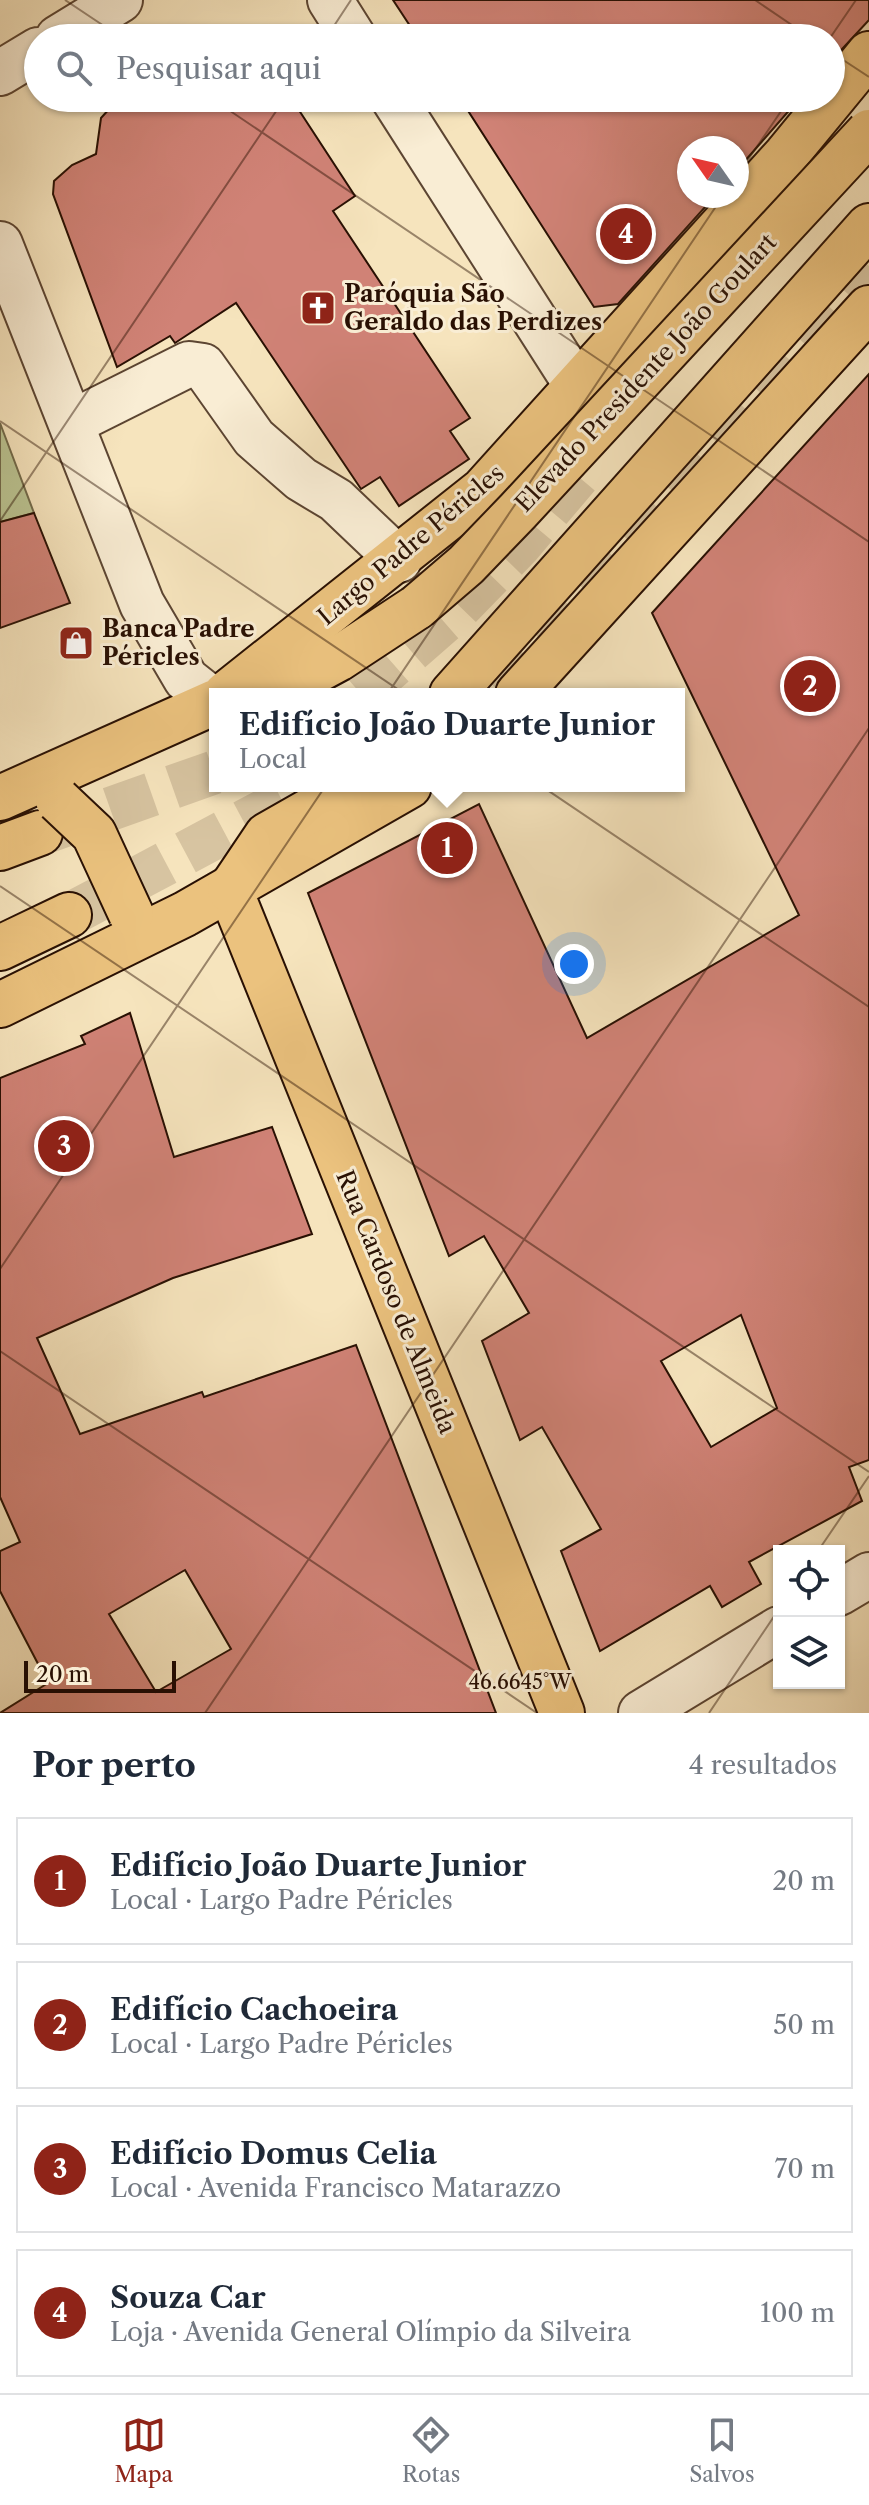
<!DOCTYPE html>
<html lang="pt">
<head>
<meta charset="utf-8">
<style>
  body { margin:0; font-family:"Libre Caslon Text",serif; background:#f6f6f7; color:#1f2937 }
  .controls { position:absolute; right:24px; bottom:24px; display:grid; overflow:hidden; border-radius:0px; box-shadow:0 2px 6px #0004 }
  .controls button { width:72px; height:72px; display:grid; place-items:center; padding:0; border:0; border-bottom:2px solid #e0e1e3; background:#fff; color:#1f2937; font:40px sans-serif }
  .compass { position:absolute; left:677px; top:136px; width:72px; height:72px; border-radius:50%; background:#fff; box-shadow:0 2px 6px #0004; rotate:304deg }
  .scale { position:absolute; left:24px; bottom:20px; width:152px; box-sizing:border-box; padding-left:8px; border:4px solid #291003; border-top:0; font-size:22px; line-height:28px; white-space:nowrap; color:#291003; -webkit-text-stroke:6px #f9edd4; paint-order:stroke }
  .you { position:absolute; left:574px; top:964px; width:28px; height:28px; margin:-20px; border:6px solid #fff; border-radius:50%; background:#1a73e8; box-shadow:0 0 0 12px #1a73e833 }
  .badge { display:grid; place-items:center; width:52px; height:52px; border-radius:50%; background:#8f2418; color:#fff; font-size:26px; font-weight:700 }
  .pin { position:absolute; translate:-50% -50%; border:4px solid #fff; box-shadow:0 2px 8px #0006 }
  .popup { position:absolute; left:209px; top:688px; width:476px; height:104px; box-sizing:border-box; display:grid; place-content:center; border-radius:0px; background:#fff; filter:drop-shadow(0 2px 6px #0005); font-size:26px; white-space:nowrap; color:#747a83 }
  .popup b { font-size:30px; color:#1f2937 }
  .popup::after { content:''; position:absolute; left:50%; top:100%; margin-left:-16px; border:16px solid transparent; border-top-color:#fff }
  .list { margin:0; padding:0; list-style:none }
  h2 { display:flex; justify-content:space-between; align-items:center; height:104px; margin:0; padding:0 32px; font-size:34px }
  h2 small { font-size:26px; font-weight:400; color:#747a83 }
  .list li { display:grid; grid-template-columns:52px 1fr auto; gap:24px; align-items:center; box-sizing:border-box; height:128px; margin:0 16px 16px; padding:0 16px; border:2px solid #e0e1e3; border-radius:0px }
  .list b { display:block; font-size:30px; white-space:nowrap }
  .list p { margin:0; font-size:26px; white-space:nowrap; color:#747a83 }
  .list em { font-size:26px; font-style:normal; color:#747a83 }
  .icon { flex:none; width:44px; height:44px; fill:none; stroke:currentColor; stroke-width:2; stroke-linecap:round; stroke-linejoin:round }
  .map { position:relative; flex:none; width:869px; height:1713px; overflow:hidden }
  .search { position:absolute; background:#fff; box-shadow:0 2px 6px #0004; left:24px; right:24px; top:24px; height:88px; display:flex; align-items:center; gap:20px; box-sizing:border-box; padding:0 28px; border-radius:44px; color:#747a83; font-size:30px }
  .sheet { height:680px; background:#fff }
  nav { display:flex; justify-content:space-around; align-items:center; box-sizing:border-box; height:112px; border-top:2px solid #e0e1e3; background:#fff; font-size:22px; color:#747a83 }
  nav a { display:grid; justify-items:center; gap:4px }
  nav .on { color:#8f2418 }
  .map>svg:first-child { display:block }
  .green { fill:#bbc492; stroke:#726a4a; stroke-width:2 }
  .building { fill:#d08276; stroke:#291003; stroke-width:2; fill-rule:evenodd }
  .lines { fill:none; stroke-linecap:round; stroke-linejoin:round }
  .major-tunnel { stroke:#d7c4a1; stroke-width:44; stroke-dasharray:44 22; stroke-linecap:butt }
  .minor-casing { stroke:#5c4532; stroke-width:48 }
  .major-casing { stroke:#291003; stroke-width:48 }
  .highway-casing { stroke:#291003; stroke-width:48 }
  .minor { stroke:#f9edd4; stroke-width:44 }
  .major { stroke:#ebc27e; stroke-width:44 }
  .highway { stroke:#ebc27e; stroke-width:44 }
  .major-bridge-casing { stroke:#291003; stroke-width:48; stroke-linecap:butt }
  .highway-bridge-casing { stroke:#291003; stroke-width:48; stroke-linecap:butt }
  .major-bridge { stroke:#ebc27e; stroke-width:44 }
  .highway-bridge { stroke:#ebc27e; stroke-width:44 }
  .ticks { fill:none; stroke:#291003; stroke-width:2; stroke-opacity:0.45 }
  .labels { text-anchor:middle; stroke-width:6; stroke-linejoin:round; paint-order:stroke }
  .poi-label { font-size:24px; font-weight:bold; fill:#291003; stroke:#f9edd4; text-anchor:start }
  .street-label { font-size:24px; fill:#291003; stroke:#f9edd4 }
  .ticks-label { font-size:20px; text-anchor:middle; fill:#291003; stroke:#f9edd4; stroke-width:6; stroke-linejoin:round; paint-order:stroke }
</style>
</head>
<body>
<div class="map">
<svg width="869" height="1713" viewBox="0 0 869 1713">
  <rect width="100%" height="100%" fill="#f6e4bd"/>
  <filter id="stains"><feTurbulence type="fractalNoise" baseFrequency=".0025" numOctaves="4"/><feColorMatrix values="0 0 0 0 .2 0 0 0 0 .09 0 0 0 0 .02 0 0 0 .5 -.17"/></filter>
  <radialGradient id="worn" r=".72"><stop offset=".6" stop-color="#630" stop-opacity="0"/><stop offset="1" stop-color="#630" stop-opacity=".3"/></radialGradient>
  <!-- green -->
  <path class="green" d="M 0,423 L 34,513 L 0,522 Z"/>
  <!-- building -->
  <path class="building" d="M 393,0 L 869,0 L 869,20 L 831,61 L 831,38 L 418,38 Z
    M 143,98 L 291,98 L 355,196 L 333,211 L 470,418 L 450,431 L 469,459 L 399,506 L 380,477 L 361,489 L 236,303 L 175,343 L 170,336 L 117,367 L 53,194 L 54,181 L 72,165 L 96,154 L 101,118 L 111,107 Z
    M 472,98 L 800,98 L 737,170 L 737,148 L 689,148 L 689,196 L 715,196 L 618,304 L 594,307 L 465,106 Z
    M 869,374 L 869,1460 L 849,1467 L 862,1501 L 749,1562 L 761,1584 L 722,1607 L 710,1586 L 600,1651 L 561,1551 L 601,1529 L 542,1427 L 520,1440 L 482,1341 L 529,1313 L 484,1236 L 449,1256 L 308,893 L 479,804 L 587,1038 L 799,915 L 652,613 ZM 741,1315 L 777,1408 L 711,1447 L 661,1361 Z
    M 34,513 L 70,603 L 0,628 L 0,522 Z
    M 130,1013 L 174,1157 L 272,1127 L 312,1234 L 173,1278 L 37,1338 L 80,1434 L 202,1392 L 204,1397 L 356,1345 L 496,1713 L 0,1713 L 48,1683 L 0,1591 L 0,1551 L 20,1542 L 0,1497 L 0,1078 L 85,1044 L 81,1036 ZM 185,1570 L 231,1649 L 156,1692 L 109,1614 Z"/>
  <g class="lines">
    <!-- major-tunnel -->
    <path class="major-tunnel" d="M 487,679 L 545,625 L 731,423 L 869,266
      M 361,694 L 456,611 L 519,546 L 590,462
      M 48,831 L 215,772
      M 69,915 L 311,786"/>
    <defs>
      <path id="minor" d="M 330,0 L 354,38
        M 58,38 L 120,0
        M 0,73 L 38,50
        M 393,98 L 577,386
        M 0,244 L 142,604 L 186,679 L 215,702
        M 71,423 L 189,364 L 203,366 L 254,438 L 301,479 L 336,500 L 399,560
        M 839,1593 L 869,1575
        M 641,1713 L 779,1629"/>
      <path id="major" d="M 226,694 L 483,490 L 786,155 L 869,54
        M 518,694 L 869,308
        M 0,798 L 215,702
        M 0,848 L 40,833
        M 230,890 L 562,1713
        M 0,948 L 69,915
        M 0,1005 L 185,914 L 409,786"/>
      <path id="highway" d="M 273,694 L 338,659 L 417,607
        M 452,694 L 869,226
        M 230,890 L 267,835 L 353,786"/>
    </defs>
    <!-- minor casing -->
    <use href="#minor" class="minor-casing"/>
    <!-- major casing -->
    <use href="#major" class="major-casing"/>
    <!-- highway casing -->
    <use href="#highway" class="highway-casing"/>
    <!-- minor -->
    <use href="#minor" class="minor"/>
    <!-- major -->
    <use href="#major" class="major"/>
    <!-- highway -->
    <use href="#highway" class="highway"/>
    <defs>
      <path id="major-bridge" d="M 58,800 L 94,834 L 131,914"/>
      <path id="highway-bridge" d="M 417,607 L 466,565 L 518,511 L 869,132"/>
    </defs>
    <!-- major-bridge casing -->
    <use href="#major-bridge" class="major-bridge-casing"/>
    <!-- highway-bridge casing -->
    <use href="#highway-bridge" class="highway-bridge-casing"/>
    <!-- major-bridge -->
    <use href="#major-bridge" class="major-bridge"/>
    <!-- highway-bridge -->
    <use href="#highway-bridge" class="highway-bridge"/>
  </g>
  <!-- ticks -->
  <path class="ticks" d="M 65,0 L 122,38M 755,0 L 811,38M 326,38 L 351,0M 830,38 L 856,0M 831,52 L 869,77M 211,98 L 869,542M 737,176 L 790,98M 0,421 L 869,1007M 0,521 L 285,98M 0,886 L 869,1472M 0,1269 L 723,196M 0,1351 L 537,1713M 818,1551 L 869,1476M 205,1713 L 869,728M 709,1713 L 779,1609"/>
  <!-- icons -->
  <defs>
    <symbol id="church-square" viewBox="-11 -11 22 22"><rect x="-9" y="-9" width="18" height="18" rx="4" fill="#8f2418" stroke="#f9edd4"/><path d="M-1.2-6h2.4v3.5h3.3v2.4h-3.3V6h-2.4V-.1h-3.3v-2.4h3.3Z" fill="#fff"/></symbol>
    <symbol id="shop-square" viewBox="-11 -11 22 22"><rect x="-9" y="-9" width="18" height="18" rx="4" fill="#8f2418" stroke="#f9edd4"/><path d="M-5-2.5h2.3a2.7 3.5 0 0 1 5.4 0H5L5.5 6h-11ZM-1.5-2.5h3a1.5 2.3 0 0 0-3 0Z" fill="#fff"/></symbol>
  </defs>
  <g fill-rule="evenodd">
    <use href="#church-square" x="298" y="288" width="40" height="40"/>
    <use href="#shop-square" x="56" y="623" width="40" height="40"/>
  </g>
  <g class="labels">
    <!-- poi labels -->
    <g class="poi-label">
      <text x="344" y="302">Paróquia São<tspan x="344" dy="28">Geraldo das Perdizes</tspan></text>
      <text x="102" y="637">Banca Padre<tspan x="102" dy="28">Péricles</tspan></text>
    </g>
    <!-- street labels -->
    <g class="street-label">
      <text transform="translate(646 373) rotate(-47)" y="8">Elevado Presidente João Goulart</text>
      <text transform="translate(411 545) rotate(-40)" y="8">Largo Padre Péricles</text>
      <text transform="translate(396 1302) rotate(68)" y="8">Rua Cardoso de Almeida</text>
    </g>
  </g>
  <g class="ticks-label">
    <text x="520" y="1689">46.6645°W</text>
  </g>
  <rect width="100%" height="100%" filter="url(#stains)"/>
  <rect width="100%" height="100%" fill="url(#worn)"/>
</svg>
<div class="controls">
<button><svg class="icon" aria-label="locate" viewBox="0 0 24 24"><circle cx="12" cy="12" r="6"/><path d="M12 2v4M12 18v4M2 12h4M18 12h4"/></svg></button>
<button><svg class="icon" aria-label="layers" viewBox="0 0 24 24"><path d="M12 4l9 5-9 5-9-5zM3 14l9 5 9-5"/></svg></button>
</div>
<svg class="compass" viewBox="-18 -18 36 36"><path d="M0-13l5 13h-10z" fill="#e53935"/><path d="M0 13l5-13h-10z" fill="#747a83"/></svg>
<div class="scale">20 m</div>
<div class="you"></div>
<div class="pin badge" style="left:447px;top:848px">1</div>
<div class="popup"><b>Edifício João Duarte Junior</b>Local</div>
<div class="pin badge" style="left:810px;top:686px">2</div>
<div class="pin badge" style="left:64px;top:1146px">3</div>
<div class="pin badge" style="left:626px;top:234px">4</div>
<div class="search"><svg class="icon" aria-label="search" viewBox="0 0 24 24"><circle cx="10" cy="10" r="6"/><path d="M15 15l6 6"/></svg>Pesquisar aqui</div>
</div>
<section class="sheet">
<h2>Por perto<small>4 resultados</small></h2>
<ul class="list">
<li><span class="badge">1</span><div><b>Edifício João Duarte Junior</b><p>Local · Largo Padre Péricles</p></div><em>20 m</em></li>
<li><span class="badge">2</span><div><b>Edifício Cachoeira</b><p>Local · Largo Padre Péricles</p></div><em>50 m</em></li>
<li><span class="badge">3</span><div><b>Edifício Domus Celia</b><p>Local · Avenida Francisco Matarazzo</p></div><em>70 m</em></li>
<li><span class="badge">4</span><div><b>Souza Car</b><p>Loja · Avenida General Olímpio da Silveira</p></div><em>100 m</em></li>
</ul>
</section>
<nav>
<a class="on"><svg class="icon" aria-label="map" viewBox="0 0 24 24"><path d="M3 6l6-2 6 2 6-2v14l-6 2-6-2-6 2zM9 4v14M15 6v14"/></svg>Mapa</a>
<a><svg class="icon" aria-label="directions" viewBox="0 0 24 24"><path d="M12 3l9 9-9 9-9-9zM9 14v-3h6M13 9l2 2-2 2"/></svg>Rotas</a>
<a><svg class="icon" aria-label="saved" viewBox="0 0 24 24"><path d="M7 4h10v16l-5-4-5 4z"/></svg>Salvos</a>
</nav>
</body>
</html>
